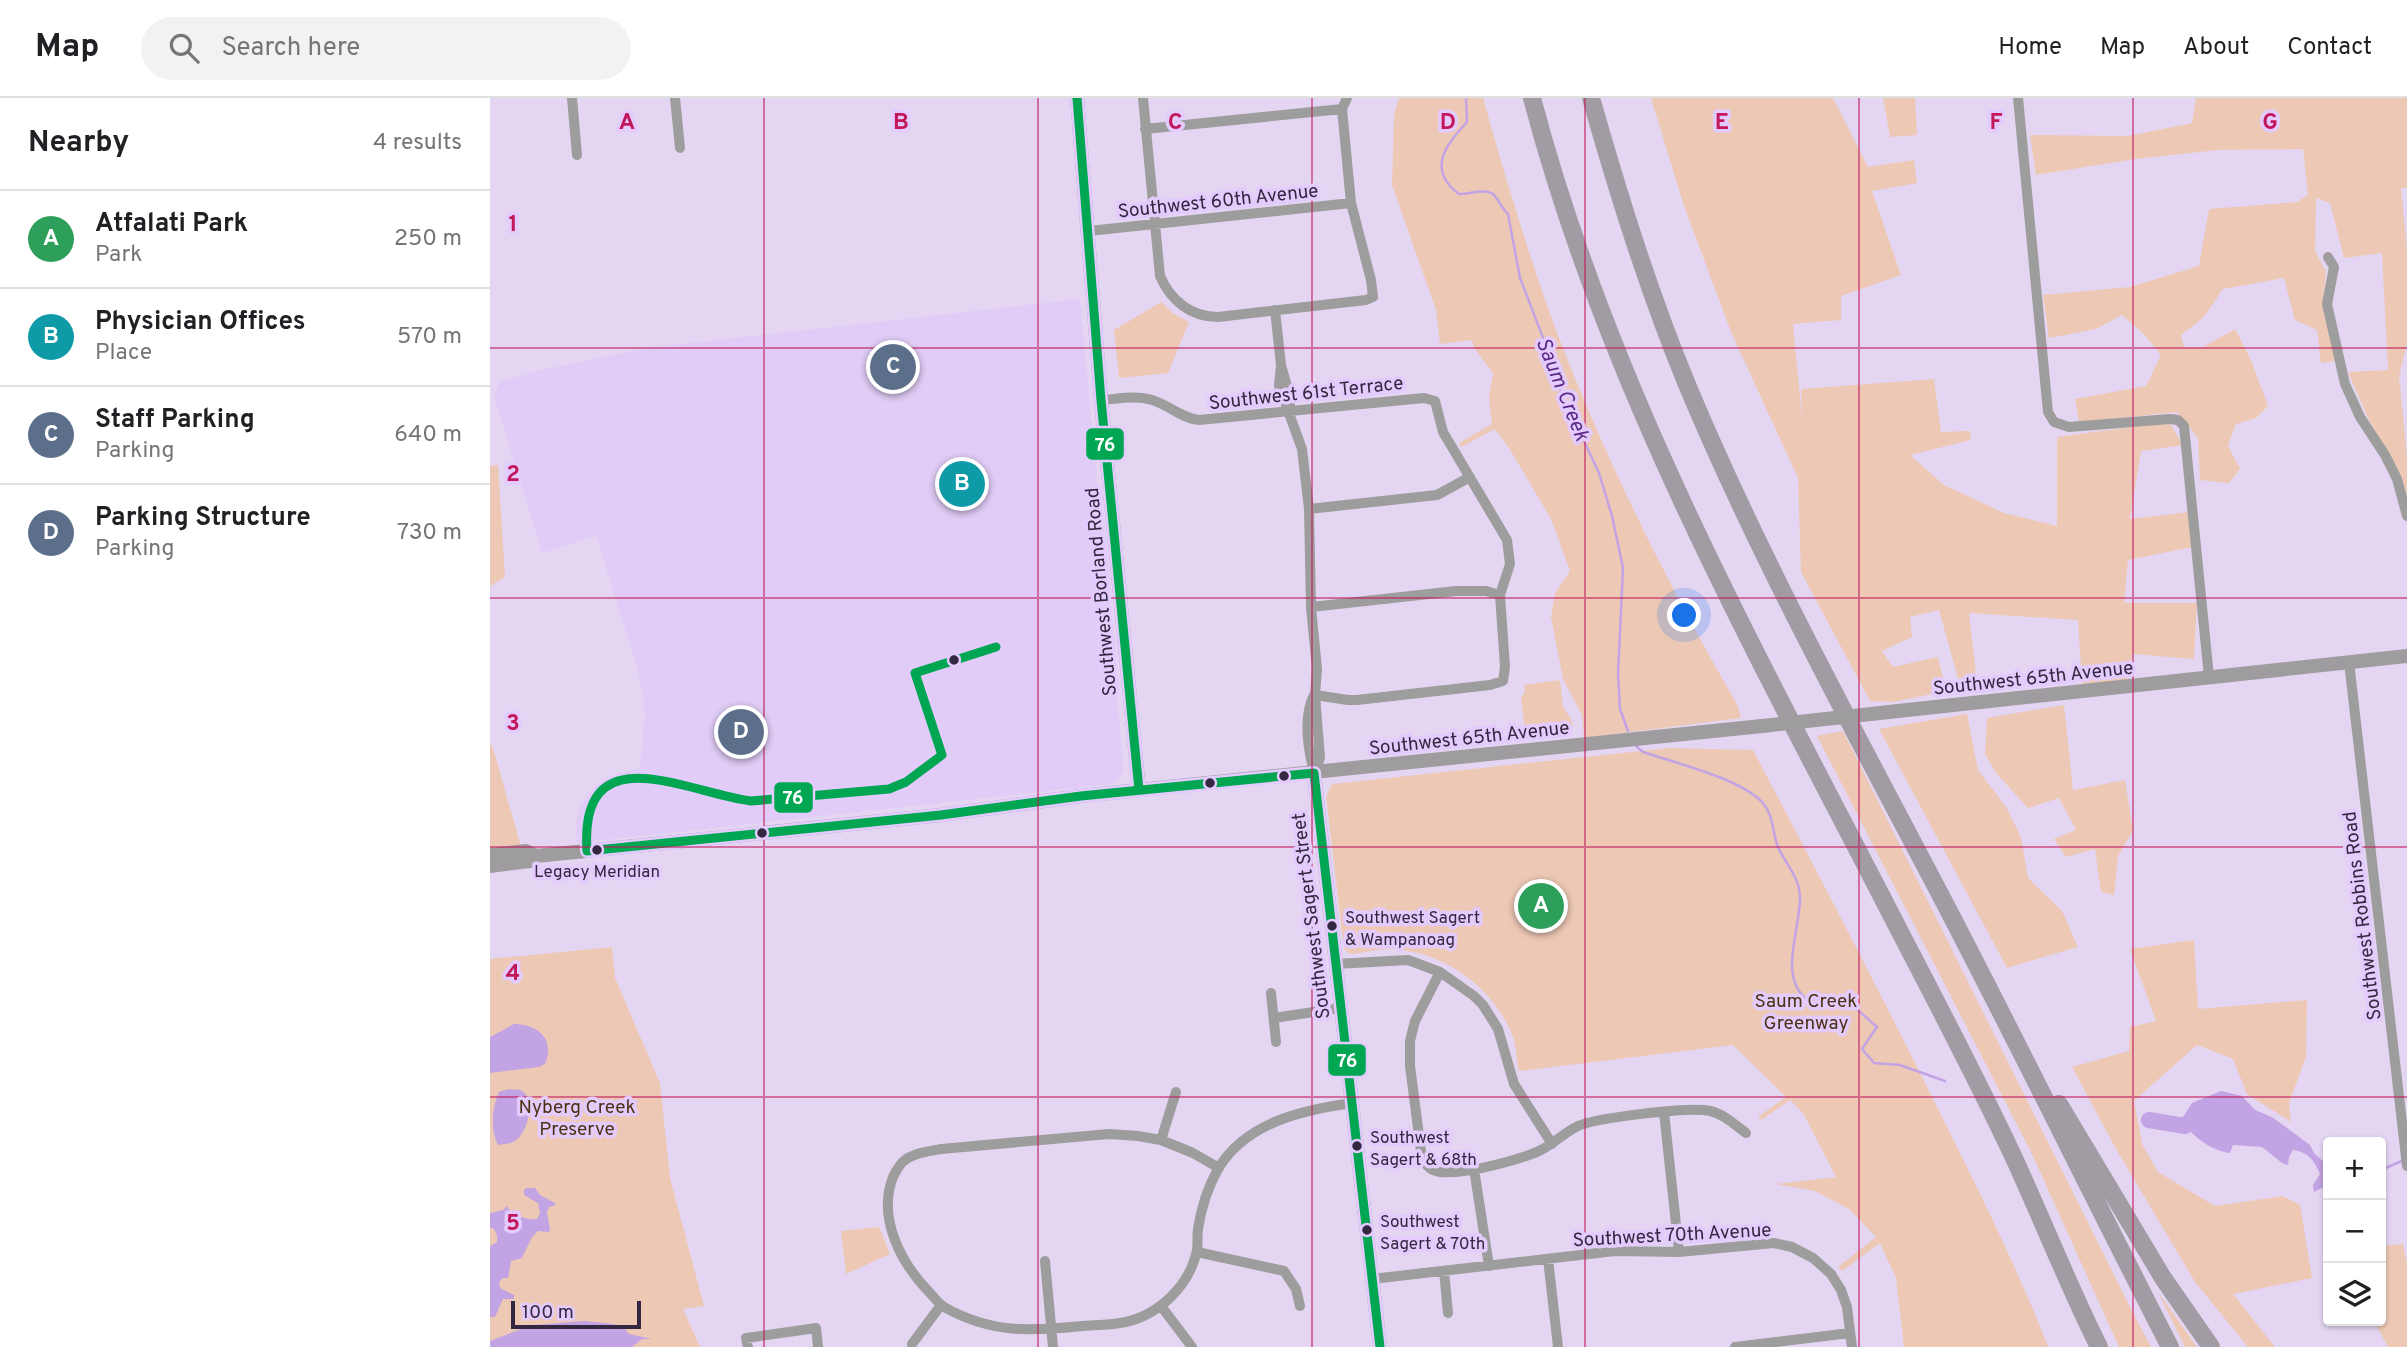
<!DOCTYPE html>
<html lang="en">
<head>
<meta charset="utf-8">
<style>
  body { margin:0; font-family:Overpass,sans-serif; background:#f2f2f2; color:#202124 }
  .controls { position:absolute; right:21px; bottom:21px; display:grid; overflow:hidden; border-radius:7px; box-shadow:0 2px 5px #0004 }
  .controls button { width:63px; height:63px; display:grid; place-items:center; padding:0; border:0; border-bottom:2px solid #e0e0e0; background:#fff; color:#202124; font:35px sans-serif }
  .scale { position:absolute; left:21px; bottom:18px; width:130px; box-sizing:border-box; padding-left:7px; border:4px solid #33283f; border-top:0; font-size:19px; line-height:24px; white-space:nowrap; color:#33283f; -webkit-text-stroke:5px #e3cbfd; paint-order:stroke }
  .you { position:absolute; left:1195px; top:518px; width:24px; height:24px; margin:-18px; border:5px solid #fff; border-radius:50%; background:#1a73e8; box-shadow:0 0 0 10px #1a73e833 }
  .badge { display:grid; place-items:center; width:46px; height:46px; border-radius:50%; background:#71657e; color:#fff; font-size:23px; font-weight:700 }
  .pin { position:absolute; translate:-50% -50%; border:4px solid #fff; box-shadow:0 2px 7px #0006 }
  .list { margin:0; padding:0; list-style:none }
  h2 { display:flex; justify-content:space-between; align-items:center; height:91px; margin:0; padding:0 28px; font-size:30px }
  h2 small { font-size:23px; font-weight:400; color:#757577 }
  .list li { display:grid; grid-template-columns:46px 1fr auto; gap:21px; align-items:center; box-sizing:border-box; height:98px; padding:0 28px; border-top:2px solid #e0e0e0 }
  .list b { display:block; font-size:26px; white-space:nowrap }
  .list p { margin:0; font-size:23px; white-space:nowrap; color:#757577 }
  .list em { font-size:23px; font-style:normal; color:#757577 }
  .icon { flex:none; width:38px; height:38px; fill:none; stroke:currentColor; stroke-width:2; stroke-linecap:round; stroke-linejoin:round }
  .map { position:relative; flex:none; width:1917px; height:1249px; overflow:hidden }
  header { display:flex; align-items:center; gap:42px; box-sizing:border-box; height:98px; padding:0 35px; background:#fff; border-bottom:2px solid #e0e0e0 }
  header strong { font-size:33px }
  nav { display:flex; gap:38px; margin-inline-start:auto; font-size:24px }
  .search { width:490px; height:63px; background:#f2f2f2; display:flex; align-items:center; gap:18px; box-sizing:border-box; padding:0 24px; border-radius:38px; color:#757577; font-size:26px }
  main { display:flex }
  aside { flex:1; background:#fff }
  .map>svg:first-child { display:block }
  .built { fill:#e0ccf6 }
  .green { fill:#edc8b5 }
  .water { fill:#c2a3e3 }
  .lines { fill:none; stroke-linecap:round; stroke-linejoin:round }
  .stream { stroke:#c2a3e3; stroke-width:2.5 }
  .river { stroke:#c2a3e3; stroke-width:16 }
  .street { stroke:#9e9d9d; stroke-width:10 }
  .secondary { stroke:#9f9c9f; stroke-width:14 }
  .highway { stroke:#a19ca4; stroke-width:18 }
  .secondary-bridge { stroke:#9f9c9f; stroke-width:14 }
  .bus-1-casing { stroke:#e3cbfd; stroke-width:14 }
  .bus-1 { stroke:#00a651; stroke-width:9 }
  .grid { fill:none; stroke:#c2185b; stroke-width:2; stroke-opacity:0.55 }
  .bus-dot { fill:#33283f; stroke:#e3cbfd; stroke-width:2.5 }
  .labels { text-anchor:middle; stroke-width:7; stroke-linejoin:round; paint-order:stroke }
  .bus-label { font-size:17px; fill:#33283f; stroke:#e3cbfd; text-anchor:start }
  .street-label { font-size:19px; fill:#33283f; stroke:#e3cbfd }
  .park-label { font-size:19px; fill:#4c3012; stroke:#e3cbfd }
  .water-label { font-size:21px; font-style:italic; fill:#5c2a85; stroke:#e3cbfd }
  .grid-label { font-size:23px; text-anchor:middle; font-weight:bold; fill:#c2185b; stroke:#e3cbfd; stroke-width:7; stroke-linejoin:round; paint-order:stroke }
  .line-badge { stroke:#e3cbfd; stroke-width:2.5 }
  .badge-label { font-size:19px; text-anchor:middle; font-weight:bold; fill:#fff }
</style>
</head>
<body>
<header>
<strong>Map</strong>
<div class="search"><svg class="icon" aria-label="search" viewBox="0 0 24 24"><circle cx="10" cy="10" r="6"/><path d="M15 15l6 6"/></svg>Search here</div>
<nav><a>Home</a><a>Map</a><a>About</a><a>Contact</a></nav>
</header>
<main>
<aside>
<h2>Nearby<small>4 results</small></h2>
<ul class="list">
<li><span class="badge" style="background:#2e9e5b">A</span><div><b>Atfalati Park</b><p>Park</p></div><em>250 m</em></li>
<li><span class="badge" style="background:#0f9aa8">B</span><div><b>Physician Offices</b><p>Place</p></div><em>570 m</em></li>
<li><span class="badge" style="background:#5c6f8a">C</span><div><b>Staff Parking</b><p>Parking</p></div><em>640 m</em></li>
<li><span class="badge" style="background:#5c6f8a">D</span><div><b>Parking Structure</b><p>Parking</p></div><em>730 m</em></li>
</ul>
</aside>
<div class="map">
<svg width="1917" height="1249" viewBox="0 0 1917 1249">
  <rect width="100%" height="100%" fill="#e4d6f2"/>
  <!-- built -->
  <path class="built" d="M 590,201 L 634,673 L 627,683 L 622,686 L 87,745 L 86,723 L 90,708 L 99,696 L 121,679 L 147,671 L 150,667 L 155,617 L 153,598 L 147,568 L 106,438 L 52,455 L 4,298 L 10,284 L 47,273 L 156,250 Z"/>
  <!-- green -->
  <path class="green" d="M 909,0 L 993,0 C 1015,78 1038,156 1066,232 C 1116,363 1178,487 1248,608 L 1251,620 L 1094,640 L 1092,617 L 1073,581 L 1061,519 L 1065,495 L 1080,473 L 1061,421 L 1019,350 L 1005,331 L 971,349 L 969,345 L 1002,326 L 999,300 L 1003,275 L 984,250 L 982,242 L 950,246 L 946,212 L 902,87 L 904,17 Z
    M 1161,0 L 1343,0 L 1378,69 L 1424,62 L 1427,85 L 1382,93 L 1411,177 L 1351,198 L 1351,222 L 1303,226 L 1312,321 L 1311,291 L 1444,281 L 1451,334 L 1480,333 L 1481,342 L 1420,357 L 1454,387 L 1514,415 L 1567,428 L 1567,339 L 1679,324 L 1693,347 L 1651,353 L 1640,421 L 1699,414 L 1702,449 L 1638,462 L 1634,505 L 1707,505 L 1704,561 L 1643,556 L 1636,583 L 1592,586 L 1588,522 L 1479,515 L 1488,593 L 1472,595 L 1449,512 L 1420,519 L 1422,539 L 1392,553 L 1403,569 L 1448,559 L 1456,593 L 1403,604 L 1380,603 L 1311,474 L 1308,380 L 1241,234 L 1194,108 Z
    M 1393,0 L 1425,0 L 1427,37 L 1400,39 Z
    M 1706,0 L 1917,0 L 1917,90 L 1911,90 L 1917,153 L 1917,245 L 1909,278 L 1917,359 L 1917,403 L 1901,360 L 1878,320 L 1858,274 L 1898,272 L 1892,155 L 1854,160 L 1840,105 L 1826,100 L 1825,153 L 1836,174 L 1833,204 L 1845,263 L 1831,265 L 1827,232 L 1805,222 L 1794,180 L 1733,191 L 1714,219 L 1691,237 L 1694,250 L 1713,249 L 1745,231 L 1761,262 L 1778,308 L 1766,320 L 1746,326 L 1738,348 L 1750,371 L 1739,385 L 1710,382 L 1708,340 L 1687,314 L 1589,324 L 1585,301 L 1656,288 L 1671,257 L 1654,236 L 1632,217 L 1606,231 L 1559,240 L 1553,197 L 1640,189 L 1709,168 L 1719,111 L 1807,104 L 1818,97 L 1813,51 L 1728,52 L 1645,61 L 1546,77 L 1540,37 L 1638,38 L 1702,25 Z
    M 671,204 L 684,216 L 699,224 L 678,275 L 629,280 L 624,232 Z
    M 8,367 L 15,479 L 0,488 L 0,368 Z
    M 1070,582 L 1073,609 L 1081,621 L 1083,628 L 1035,634 L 1031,600 L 1035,594 L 1034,587 Z
    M 1574,607 L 1583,692 L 1635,682 L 1643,733 L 1628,758 L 1624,797 L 1611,794 L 1605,751 L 1576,759 L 1564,741 L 1586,732 L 1569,700 L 1538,710 L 1506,675 L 1495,656 L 1497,620 Z
    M 1477,616 L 1488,672 L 1516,709 L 1531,739 L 1538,780 L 1572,813 L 1588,849 L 1517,870 L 1389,631 Z
    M 1353,633 L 1641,1211 L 1661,1249 L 1629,1249 L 1542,1056 L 1327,638 Z
    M 0,645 L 3,650 L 32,752 L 0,755 Z
    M 1179,650 L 1263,652 C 1325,770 1387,888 1446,1007 C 1486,1087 1526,1166 1558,1249 L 1414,1249 L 1406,1180 L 1390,1145 L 1352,1173 L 1348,1169 L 1386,1139 L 1359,1111 L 1325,1093 L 1286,1086 L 1346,1079 L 1313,1015 L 1300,1002 L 1271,1022 L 1268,1019 L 1296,999 L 1243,947 L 1029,973 C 1026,961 1027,949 1022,936 C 1001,887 953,853 899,851 C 885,851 874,855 861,856 L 854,851 L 836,698 L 842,686 Z
    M 1704,842 L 1708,911 L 1817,902 L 1816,959 L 1799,1005 L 1801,1024 L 1757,996 L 1743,961 L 1707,947 L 1644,1003 L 1652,1046 L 1668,1074 L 1725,1108 L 1793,1098 L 1810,1107 L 1822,1180 L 1743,1196 L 1785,1249 L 1758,1249 L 1705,1184 L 1626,1051 L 1582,969 L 1639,953 L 1640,929 L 1666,923 L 1640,851 Z
    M 122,849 L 125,880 L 170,985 L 180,1080 L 214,1208 L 193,1211 L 210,1249 L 0,1249 L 0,861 Z
    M 388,1129 L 391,1133 L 400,1156 L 356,1176 L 351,1133 Z
    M 1913,1146 L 1917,1166 L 1917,1249 L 1898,1249 L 1884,1223 L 1891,1223 L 1891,1148 Z
    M 1668,1194 L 1707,1249 L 1695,1249 Z"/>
  <!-- water -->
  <path class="water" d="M 24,926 C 47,926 66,941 55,966 L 49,969 L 0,975 L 0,939 Z
    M 19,991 C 23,992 27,991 30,992 C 48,999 37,1036 25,1043 C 20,1046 13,1046 8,1047 C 0,1032 2,1009 9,994 Z
    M 1731,993 L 1752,998 L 1765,1012 L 1782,1019 L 1820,1047 L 1824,1055 L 1838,1068 L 1838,1087 L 1824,1094 L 1823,1087 L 1830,1076 C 1824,1062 1818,1054 1803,1052 L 1799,1059 L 1798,1067 L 1792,1065 L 1772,1049 L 1743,1047 L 1740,1055 C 1721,1053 1701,1037 1691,1022 L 1702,1005 Z
    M 37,1090 L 45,1090 L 50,1097 L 65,1105 L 66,1107 L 59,1109 L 57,1114 L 60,1131 L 59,1134 L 48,1133 L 42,1139 L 32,1160 L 21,1163 L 18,1180 L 13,1180 L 9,1184 L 10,1190 L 24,1197 L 24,1201 L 13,1201 L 5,1219 L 0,1219 L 0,1148 L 7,1144 L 7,1137 L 3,1130 L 0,1130 L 0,1115 L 13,1112 L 17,1108 C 22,1118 37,1122 47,1121 L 50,1115 L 48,1105 L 34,1097 L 34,1092 Z
    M 94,1223 L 123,1226 L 133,1228 L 139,1236 L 162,1241 L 152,1241 L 142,1249 L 0,1249 L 0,1243 L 31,1231 L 32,1228 Z"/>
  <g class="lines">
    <!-- stream -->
    <path class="stream" d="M 976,0 L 977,24 C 956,47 936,71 969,96 C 979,96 997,90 1004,97 C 1010,103 1011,110 1018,116 L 1030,180 L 1057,250 L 1071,294 L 1109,375 L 1122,418 L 1133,470 L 1128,576 L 1130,611 L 1138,633
      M 1146,648 L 1153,654 C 1185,665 1249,680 1272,704 C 1284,717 1282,734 1288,749 C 1296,767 1309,778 1310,798 C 1311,830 1288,877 1316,901 C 1359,899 1356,902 1387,929 L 1372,951 L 1384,965 L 1410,967 L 1455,983
      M 1891,1072 L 1914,1062"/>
    <!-- river -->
    <path class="river" d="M 1659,1022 L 1695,1028"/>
    <!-- street -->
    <path class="street" d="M 82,0 L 87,57
      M 185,0 L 190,50
      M 653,0 L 670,178 C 681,203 701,219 728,219 L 876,202 L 883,199 L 881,182 L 861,105 L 852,11 L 857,0
      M 1528,0 L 1558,314 L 1564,324 L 1579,329 L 1680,321 L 1688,322 L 1694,328 L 1719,579
      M 655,31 L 852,11
      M 599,133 L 861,105
      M 1838,159 L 1844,169 L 1837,206 L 1855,286 L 1870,319 L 1895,357 L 1907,381 L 1917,418
      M 785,212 L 791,267 L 801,302 L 798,314
      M 791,267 L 789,288 L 812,351 L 819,411 L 821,509 L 827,571 L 825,597 L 830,660 L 824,675
      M 611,302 C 628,301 646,297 662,302 C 679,307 691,320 709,322 L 934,300 L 945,303 L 953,334 L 1017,442 L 1020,466 L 1010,497 L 1015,569 L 1013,583 L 1000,587 L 867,602 L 858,602 L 825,597
      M 819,411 L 947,397 L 980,379
      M 821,509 L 966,493 L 996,493 L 1010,497
      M 1859,564 L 1917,1068
      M 824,674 C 818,651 813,619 824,597
      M 845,866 L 918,862 L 950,874 L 984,898 L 993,907 L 1008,931 L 1024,986 L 1062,1046
      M 950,874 L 925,923 L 920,943 L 920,968 L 932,1061 C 935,1065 938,1070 943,1072 C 962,1081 1027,1062 1047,1054 C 1062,1048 1073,1035 1088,1028 C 1106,1020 1201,1008 1220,1013 C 1234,1016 1245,1027 1256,1035
      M 781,895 L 786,944
      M 784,920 L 850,910
      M 1174,1014 L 1189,1154
      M 671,1042 L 686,994
      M 729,1070 L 703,1055 L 671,1042 L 648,1038 L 619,1036 L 451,1051 C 439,1053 425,1055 415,1062 C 410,1065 406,1073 403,1079 C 387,1120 411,1165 439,1194 C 444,1199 448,1205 454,1209 C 502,1236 541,1233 593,1228 C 607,1227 622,1227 636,1224 C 670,1216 700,1187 707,1152 C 708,1146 707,1138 708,1131 C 711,1111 718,1089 728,1071 C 756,1024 813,1012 862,1005
      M 984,1071 L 999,1168
      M 707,1154 L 794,1173 L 806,1191 L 810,1208
      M 1058,1161 L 1068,1249
      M 555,1163 L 563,1249
      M 954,1173 L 958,1215
      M 882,1181 L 1125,1153 L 1189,1154 L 1284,1145 L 1302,1149 L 1323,1160 L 1341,1176 L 1351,1192 L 1357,1209 L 1362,1249
      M 671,1208 L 702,1249
      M 422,1246 L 451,1207
      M 258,1249 L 256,1240 L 326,1230 L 328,1249
      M 1245,1249 L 1360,1235"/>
    <!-- secondary -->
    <path class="secondary" d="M 587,0 L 611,302 L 649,692
      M 1408,613 L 1917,558
      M 824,675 L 890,1249
      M 0,757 L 36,753 L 46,758
      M 0,768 L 40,763 L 46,758 L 451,717 L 591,698 L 1272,628"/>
    <!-- highway -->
    <path class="highway" d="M 1042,0 C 1120,297 1270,561 1409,832 C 1448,907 1488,983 1524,1060 C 1553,1123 1578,1187 1609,1249
      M 1101,0 C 1129,98 1159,195 1198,289 C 1271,463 1363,630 1451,798 C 1529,947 1603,1099 1680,1249
      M 1569,1006 L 1673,1180 L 1721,1249"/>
    <!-- secondary-bridge -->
    <path class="secondary-bridge" d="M 1272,628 L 1408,613"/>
    <defs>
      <path id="bus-1" d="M 587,0 L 611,302 L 649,692
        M 506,549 L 425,575 L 452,657 L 416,684 L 399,691 L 261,703 C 197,695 89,634 97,753 L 451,717 L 591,698 L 824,675
        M 824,675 L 890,1249"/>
    </defs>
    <!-- bus-1 casing -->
    <use href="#bus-1" class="bus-1-casing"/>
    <!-- bus-1 -->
    <use href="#bus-1" class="bus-1"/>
  </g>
  <!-- grid -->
  <path class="grid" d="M 274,0 L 274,1249M 548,0 L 548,1249M 822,0 L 822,1249M 1095,0 L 1095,1249M 1369,0 L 1369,1249M 1643,0 L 1643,1249M 0,250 L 1917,250M 0,500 L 1917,500M 0,749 L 1917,749M 0,999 L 1917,999"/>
  <!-- markers -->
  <g class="bus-dot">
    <circle cx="464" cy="562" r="6"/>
    <circle cx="794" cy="678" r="6"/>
    <circle cx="720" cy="685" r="6"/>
    <circle cx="272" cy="735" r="6"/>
    <circle cx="107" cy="752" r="6"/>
    <circle cx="842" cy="828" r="6"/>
    <circle cx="867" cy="1048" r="6"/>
    <circle cx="877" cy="1132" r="6"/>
  </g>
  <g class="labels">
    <!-- bus labels -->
    <g class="bus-label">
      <text x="107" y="779" text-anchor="middle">Legacy Meridian</text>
      <text x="855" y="825">Southwest Sagert<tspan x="855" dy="22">&amp; Wampanoag</tspan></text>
      <text x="880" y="1045">Southwest<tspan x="880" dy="22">Sagert &amp; 68th</tspan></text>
      <text x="890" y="1129">Southwest<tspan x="890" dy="22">Sagert &amp; 70th</tspan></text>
    </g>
    <!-- street labels -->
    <g class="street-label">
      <text transform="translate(728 102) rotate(-6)" y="7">Southwest 60th Avenue</text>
      <text transform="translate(816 294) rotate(-6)" y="7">Southwest 61st Terrace</text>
      <text transform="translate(610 494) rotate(-95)" y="7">Southwest Borland Road</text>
      <text transform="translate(1543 579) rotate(-6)" y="7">Southwest 65th Avenue</text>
      <text transform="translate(979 639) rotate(-6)" y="7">Southwest 65th Avenue</text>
      <text transform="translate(820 818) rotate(-97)" y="7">Southwest Sagert Street</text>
      <text transform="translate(1871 818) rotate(-97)" y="7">Southwest Robbins Road</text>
      <text transform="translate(1182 1136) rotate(-3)" y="7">Southwest 70th Avenue</text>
    </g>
    <!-- park labels -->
    <g class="park-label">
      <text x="1316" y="909">Saum Creek<tspan x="1316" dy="22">Greenway</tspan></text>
      <text x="87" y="1015">Nyberg Creek<tspan x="87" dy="22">Preserve</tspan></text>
    </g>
    <!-- water labels -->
    <g class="water-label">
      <text transform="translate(1073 291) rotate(68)" y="7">Saum Creek</text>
    </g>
  </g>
  <g class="grid-label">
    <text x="137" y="31">A</text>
    <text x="411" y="31">B</text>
    <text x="685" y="31">C</text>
    <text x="958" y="31">D</text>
    <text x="1232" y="31">E</text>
    <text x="1506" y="31">F</text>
    <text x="1780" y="31">G</text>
    <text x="23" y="133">1</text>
    <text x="23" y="383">2</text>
    <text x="23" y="632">3</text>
    <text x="23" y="882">4</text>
    <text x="23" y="1132">5</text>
  </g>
  <g class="line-badge">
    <rect x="595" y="329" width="40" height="34" rx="7" fill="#00a651"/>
    <rect x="283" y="683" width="41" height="33" rx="7" fill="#00a651"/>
    <rect x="837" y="945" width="40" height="34" rx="7" fill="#00a651"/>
  </g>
  <g class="badge-label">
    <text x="615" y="353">76</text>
    <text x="303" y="706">76</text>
    <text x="857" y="969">76</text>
  </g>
</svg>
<div class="controls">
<button>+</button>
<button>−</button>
<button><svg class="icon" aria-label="layers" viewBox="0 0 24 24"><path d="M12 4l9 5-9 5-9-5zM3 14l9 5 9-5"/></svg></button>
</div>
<div class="scale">100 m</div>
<div class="you"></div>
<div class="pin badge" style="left:1051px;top:808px;background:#2e9e5b">A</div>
<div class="pin badge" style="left:472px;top:386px;background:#0f9aa8">B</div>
<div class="pin badge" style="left:403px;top:269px;background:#5c6f8a">C</div>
<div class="pin badge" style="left:251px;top:634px;background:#5c6f8a">D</div>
</div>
</main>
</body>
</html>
